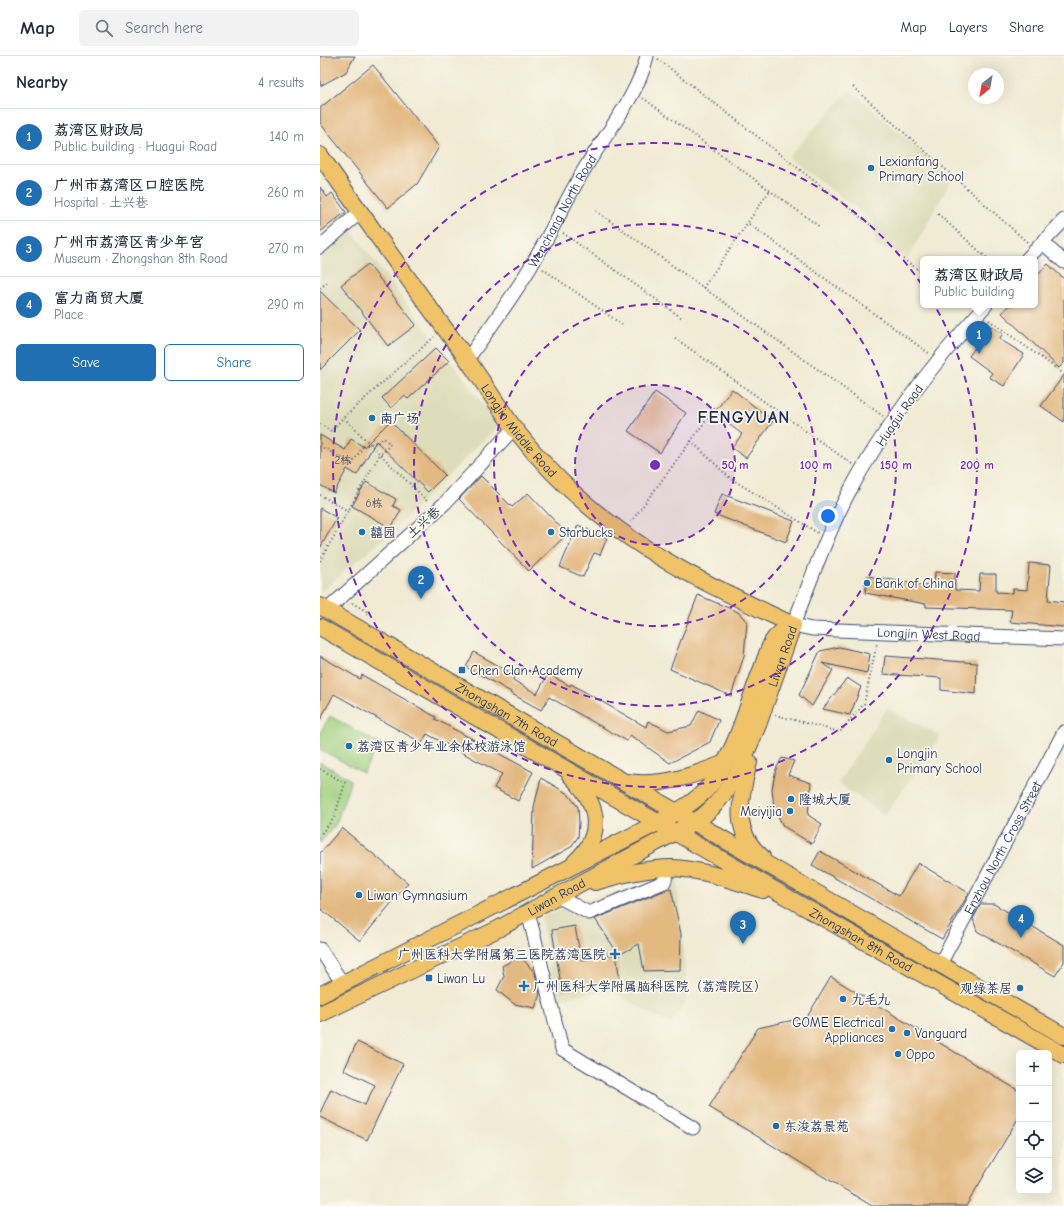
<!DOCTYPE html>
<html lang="en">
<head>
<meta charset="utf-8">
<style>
  body { margin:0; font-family:"Comic Neue","LXGW WenKai TC",sans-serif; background:#f2f2f3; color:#1f2937 }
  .controls { position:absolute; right:12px; bottom:12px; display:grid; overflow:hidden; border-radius:6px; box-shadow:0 4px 16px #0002 }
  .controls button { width:36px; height:36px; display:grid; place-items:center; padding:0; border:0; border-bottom:1px solid #e0e1e3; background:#fff; color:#1f2937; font:20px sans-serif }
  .compass { position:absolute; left:648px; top:12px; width:36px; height:36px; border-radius:50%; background:#fff; box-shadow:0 4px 16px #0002; rotate:211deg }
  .you { position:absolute; left:508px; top:460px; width:14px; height:14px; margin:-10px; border:3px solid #fff; border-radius:50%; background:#1a73e8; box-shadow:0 0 0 6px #1a73e833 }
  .badge { display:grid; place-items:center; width:26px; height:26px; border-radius:50%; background:#1f6fb2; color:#fff; font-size:13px; font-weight:700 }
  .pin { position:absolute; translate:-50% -33px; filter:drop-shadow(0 1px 2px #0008) }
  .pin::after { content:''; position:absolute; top:21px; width:14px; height:12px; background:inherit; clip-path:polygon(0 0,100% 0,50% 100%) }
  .popup { position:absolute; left:600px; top:200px; width:118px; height:52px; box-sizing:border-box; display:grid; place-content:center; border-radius:6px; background:#fff; filter:drop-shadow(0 1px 3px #0005); font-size:13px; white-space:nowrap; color:#747a83 }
  .popup b { font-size:15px; color:#1f2937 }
  .popup::after { content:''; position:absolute; left:50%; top:100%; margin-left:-8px; border:8px solid transparent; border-top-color:#fff }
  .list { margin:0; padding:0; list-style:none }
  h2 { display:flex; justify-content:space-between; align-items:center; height:52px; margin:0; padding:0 16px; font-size:17px }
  h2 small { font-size:13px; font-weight:400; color:#747a83 }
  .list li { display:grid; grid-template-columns:26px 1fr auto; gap:12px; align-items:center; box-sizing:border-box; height:56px; padding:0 16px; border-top:1px solid #e0e1e3 }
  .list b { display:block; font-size:15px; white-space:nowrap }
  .list p { margin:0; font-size:13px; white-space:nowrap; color:#747a83 }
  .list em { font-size:13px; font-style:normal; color:#747a83 }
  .actions { display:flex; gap:8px; padding:12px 16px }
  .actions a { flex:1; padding:9px 0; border:1px solid #1f6fb2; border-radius:6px; text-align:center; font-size:14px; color:#1f6fb2 }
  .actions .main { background:#1f6fb2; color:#fff }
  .icon { flex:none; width:22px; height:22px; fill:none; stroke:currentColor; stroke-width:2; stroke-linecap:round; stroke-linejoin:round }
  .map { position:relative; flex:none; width:744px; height:1150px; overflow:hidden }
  header { display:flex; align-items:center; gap:24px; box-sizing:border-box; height:56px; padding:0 20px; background:#fff; border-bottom:1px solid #e0e1e3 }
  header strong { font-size:19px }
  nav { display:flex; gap:22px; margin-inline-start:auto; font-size:14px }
  .search { width:280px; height:36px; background:#f2f2f3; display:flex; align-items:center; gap:10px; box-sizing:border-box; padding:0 14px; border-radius:6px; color:#747a83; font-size:15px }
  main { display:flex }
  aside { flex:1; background:#fff }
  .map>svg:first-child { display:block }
  .built { fill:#deddbb }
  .green { fill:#9fd07f; stroke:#5d806e }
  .building { fill:#e3b982 }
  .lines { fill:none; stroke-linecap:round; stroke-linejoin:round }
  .minor-casing { stroke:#3b4b70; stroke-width:15 }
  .major-casing { stroke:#3b4b70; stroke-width:18 }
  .path { stroke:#3b4b70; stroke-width:2; stroke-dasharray:1 3; stroke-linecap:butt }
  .minor { stroke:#fff; stroke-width:13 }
  .major { stroke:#f0c369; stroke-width:16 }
  .path-bridge { stroke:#3b4b70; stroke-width:2; stroke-dasharray:1 3; stroke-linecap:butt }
  .ring { fill:none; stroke:#7b2cbf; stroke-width:2; stroke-dasharray:7 5 }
  .poi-dot { fill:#1f6fb2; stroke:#fbf7ec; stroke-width:1.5 }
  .labels { text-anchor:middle; stroke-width:3.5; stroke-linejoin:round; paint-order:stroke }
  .number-label { font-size:11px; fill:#4d5267 }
  .poi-label { font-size:13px; fill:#1b2f5e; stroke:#fbf7ec; text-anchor:start }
  .street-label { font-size:13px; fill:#1b2f5e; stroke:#fbf7ec }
  .district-label { font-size:17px; font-weight:bold; letter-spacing:1px; fill:#1b2f5e; stroke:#fbf7ec }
  .centre { fill:#7b2cbf; stroke:#fbf7ec; stroke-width:2 }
  .ring-label { font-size:12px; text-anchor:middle; font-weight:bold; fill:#7b2cbf; stroke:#fbf7ec; stroke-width:3.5; stroke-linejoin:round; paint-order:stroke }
</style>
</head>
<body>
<header>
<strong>Map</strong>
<div class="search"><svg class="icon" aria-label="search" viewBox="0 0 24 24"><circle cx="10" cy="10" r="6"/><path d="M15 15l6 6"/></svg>Search here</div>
<nav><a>Map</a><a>Layers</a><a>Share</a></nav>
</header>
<main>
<aside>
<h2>Nearby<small>4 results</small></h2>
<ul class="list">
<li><span class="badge">1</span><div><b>荔湾区财政局</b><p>Public building · Huagui Road</p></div><em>140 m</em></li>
<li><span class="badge">2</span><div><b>广州市荔湾区口腔医院</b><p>Hospital · 土兴巷</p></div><em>260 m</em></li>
<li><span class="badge">3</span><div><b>广州市荔湾区青少年宫</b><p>Museum · Zhongshan 8th Road</p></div><em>270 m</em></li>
<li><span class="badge">4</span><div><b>富力商贸大厦</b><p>Place</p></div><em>290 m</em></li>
</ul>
<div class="actions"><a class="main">Save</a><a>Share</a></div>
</aside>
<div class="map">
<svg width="744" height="1150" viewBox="0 0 744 1150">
  <rect width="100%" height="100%" fill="#fbf7ec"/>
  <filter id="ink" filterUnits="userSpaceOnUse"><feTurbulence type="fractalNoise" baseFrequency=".025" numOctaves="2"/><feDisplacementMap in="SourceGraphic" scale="8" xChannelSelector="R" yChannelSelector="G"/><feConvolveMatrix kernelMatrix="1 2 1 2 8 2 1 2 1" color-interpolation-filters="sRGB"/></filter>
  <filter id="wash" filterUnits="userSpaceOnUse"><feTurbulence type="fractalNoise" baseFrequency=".012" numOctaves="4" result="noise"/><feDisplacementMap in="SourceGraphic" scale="16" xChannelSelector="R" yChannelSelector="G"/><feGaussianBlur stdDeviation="0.9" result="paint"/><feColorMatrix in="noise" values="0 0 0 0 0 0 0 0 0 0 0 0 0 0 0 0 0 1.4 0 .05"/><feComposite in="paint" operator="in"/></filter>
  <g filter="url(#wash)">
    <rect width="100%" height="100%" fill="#f1ebd4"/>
    <!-- built -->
    <path class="built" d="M 530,34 L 632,123 L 588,202 L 555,189 L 553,165 L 468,101 Z
      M 30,173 L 179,369 L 65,482 L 0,536 L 0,199 Z
      M 567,652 L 621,680 L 565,759 L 518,727 Z
      M 357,825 L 368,941 L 351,969 L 290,934 L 235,943 L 221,861 L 261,845 L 303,833 Z"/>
    <!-- green -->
    <path class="green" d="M 10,660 L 59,688 L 43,717 L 0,693 L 0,677 Z
      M 0,706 L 31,724 L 16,768 L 0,787 Z"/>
    <g id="blocks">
      <!-- building -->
      <path class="building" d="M 0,0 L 35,0 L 26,16 L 0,30 Z
        M 53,9 L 119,91 L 97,128 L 68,152 L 0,67 L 0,52 Z
        M 0,131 L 7,141 L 12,137 L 26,156 L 0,176 Z
        M 48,208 L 96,269 L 68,290 L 21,229 Z
        M 728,208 L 744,223 L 744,307 L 739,312 L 682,257 L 689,249 L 715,249 L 715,222 Z
        M 0,235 L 40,274 L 0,314 Z
        M 671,270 L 683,278 L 679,283 L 704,298 L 684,330 L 669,321 L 672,317 L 649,300 Z
        M 116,292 L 129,305 L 88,343 L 84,340 L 71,352 L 62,342 Z
        M 744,319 L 744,366 L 721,350 Z
        M 412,333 L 453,365 L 426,402 L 412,392 L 422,378 L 394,357 Z
        M 335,336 L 366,357 L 340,397 L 308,375 Z
        M 70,365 L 125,419 L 108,436 L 56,385 L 37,419 L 27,413 L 14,437 L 0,429 L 0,379 L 25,394 L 31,383 L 44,391 Z
        M 161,420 L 192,451 L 208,437 L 247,478 L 209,515 L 139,443 Z
        M 46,426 L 76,443 L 73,450 L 81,454 L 71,472 L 32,450 Z
        M 402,438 L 474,465 L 466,486 L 394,458 Z
        M 0,452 L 17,462 L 0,492 Z
        M 258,469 L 287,482 L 280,499 L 274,497 L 263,521 L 240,511 Z
        M 709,507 L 731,509 L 728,544 L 744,546 L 744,571 L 690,566 L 692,554 L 606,551 L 606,548 L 545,537 L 548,520 L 614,531 L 615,516 L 635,517 L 635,534 L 659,535 L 660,518 L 676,518 L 676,536 L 693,537 L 693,533 L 707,534 Z
        M 378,539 L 418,556 L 427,566 L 424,600 L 411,640 L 350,613 Z
        M 519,591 L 550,598 L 547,617 L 502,607 L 513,614 L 492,650 L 479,639 L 500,595 Z
        M 154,596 L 195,619 L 193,624 L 217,638 L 228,618 L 250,630 L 251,628 L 326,671 L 328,665 L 348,675 L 371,670 L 379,654 L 399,664 L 390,686 L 350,707 L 310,679 L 307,685 L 229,641 L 221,654 L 190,637 L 191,636 L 146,611 Z
        M 0,600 L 40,623 L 42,619 L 116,661 L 115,663 L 213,716 L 198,745 L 174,732 L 182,718 L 107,678 L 102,687 L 14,638 L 0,664 Z
        M 565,600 L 657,607 L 656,638 L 621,634 L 621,622 L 563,618 Z
        M 527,622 L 541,631 L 530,659 L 503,653 Z
        M 462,702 L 474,705 L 468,719 L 491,727 L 488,759 L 502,768 L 492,788 L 463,770 L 454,752 L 452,733 L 456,713 Z
        M 221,722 L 248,738 L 258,751 L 259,767 L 258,781 L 251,791 L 212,813 L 214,751 Z
        M 22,772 L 88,827 L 40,885 L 0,852 L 0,797 Z
        M 500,795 L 579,840 L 598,807 L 649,837 L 622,883 L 492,809 Z
        M 351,833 L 361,878 L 360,914 L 324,915 L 319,888 L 299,899 L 275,863 L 341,836 Z
        M 661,848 L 674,848 L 744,889 L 744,906 L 735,920 L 657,875 L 653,863 Z
        M 255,870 L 261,904 L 296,898 L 300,925 L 242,935 L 232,874 Z
        M 200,900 L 215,917 L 220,938 L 215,952 L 194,948 L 177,934 L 184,920 L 182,910 Z
        M 511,921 L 699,1035 L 699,1061 L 646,1150 L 552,1150 L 389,1051 L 438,972 L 487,961 Z
        M 37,986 L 83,1008 L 47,1084 L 0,1061 L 0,1057 L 11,1033 L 45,1049 L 55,1029 L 24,1014 Z"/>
    </g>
  </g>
  <g filter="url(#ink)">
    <use href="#blocks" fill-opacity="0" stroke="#3b4b70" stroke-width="1"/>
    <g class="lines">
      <defs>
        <g id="minor">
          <path d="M 723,187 L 744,206"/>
          <path d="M 0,191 L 40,156"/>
          <path d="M 707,203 L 744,164"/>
          <path id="s1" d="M 666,249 C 614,306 565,369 528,438 C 506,479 491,525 473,569 L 492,573 L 744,583"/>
          <path id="s2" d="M 147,304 C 170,271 194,240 214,205 C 232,175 247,142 265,112 C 286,77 318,40 327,0"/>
          <path d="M 7,554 L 125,447 L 194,372"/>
          <path d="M 237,840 L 269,857 L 344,826 L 349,812"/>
          <path d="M 208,856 L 242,993 L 373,1072"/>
          <path d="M 0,893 L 23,928"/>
          <path id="s3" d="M 620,908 L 744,676"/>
        </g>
        <g id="major">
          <path id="s4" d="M 0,99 C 46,165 94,231 142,296 C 160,321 176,347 194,372 C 222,408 255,441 291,468 C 347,511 411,539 473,569"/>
          <path id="s5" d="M 0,550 L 744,980"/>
          <path id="s6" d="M 0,571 L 472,844 L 744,999"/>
          <path d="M 429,706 C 421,741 410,774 442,801"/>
          <path d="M 250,719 C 278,746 286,778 255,806"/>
          <path d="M 306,726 C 340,731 373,720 405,707"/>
          <path d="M 275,826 C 299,819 326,812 351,812 C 383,813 413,825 443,834"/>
          <path d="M 0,939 L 339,766 C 361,753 379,745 394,724 C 418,691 427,649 442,612 C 445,603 448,594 452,586 C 457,578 465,573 473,569"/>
          <path id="s7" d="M 0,958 L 178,873 L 237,840 L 356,776 L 382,761 L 393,751 L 403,739 L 418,716 L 438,669 L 473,569"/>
        </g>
      </defs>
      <!-- minor casing -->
      <use href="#minor" class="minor-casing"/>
      <!-- major casing -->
      <use href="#major" class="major-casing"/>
      <!-- path -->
      <path class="path" d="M 338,3 L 552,170
        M 533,31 L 707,186
        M 323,42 L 500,171
        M 276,155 L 563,360
        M 618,158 L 668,203
        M 429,168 L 610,298
        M 243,177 L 362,262
        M 583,203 L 603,217
        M 223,213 L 304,270
        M 0,232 L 8,226
        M 383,232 L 450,134
        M 669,264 L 744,318
        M 355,282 L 532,408
        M 24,362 L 108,446
        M 0,368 L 11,375 L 24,361 L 114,281
        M 371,385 L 410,422 L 498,477
        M 0,390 L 32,408 L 43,390
        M 0,439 L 28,455
        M 311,466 L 396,351
        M 0,505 L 60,398 L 66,394 L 70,388 L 64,382 L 58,386
        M 32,547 L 48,556 L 46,561
        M 455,659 L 520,676 L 544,648 L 557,587
        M 0,713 L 25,727 L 14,762 L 0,779"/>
      <!-- minor -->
      <use href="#minor" class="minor"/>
      <!-- major -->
      <use href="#major" class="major"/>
      <!-- path-bridge -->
      <path class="path-bridge" d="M 43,390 L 58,386"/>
    </g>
  </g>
  <!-- distance rings -->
  <circle cx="335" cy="409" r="80" fill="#7b2cbf" fill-opacity=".12"/>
  <g class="ring">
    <circle cx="335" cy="409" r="80"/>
    <circle cx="335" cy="409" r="161"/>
    <circle cx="335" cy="409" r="241"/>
    <circle cx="335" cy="409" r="322"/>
  </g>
  <!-- markers -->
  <g class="poi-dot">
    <circle cx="551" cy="112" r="4"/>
    <circle cx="52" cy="362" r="4"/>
    <circle cx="42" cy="476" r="4"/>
    <circle cx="231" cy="476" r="4"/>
    <circle cx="547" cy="527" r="4"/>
    <rect x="138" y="610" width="8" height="8" rx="2"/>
    <circle cx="29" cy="690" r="4"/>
    <circle cx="569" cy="704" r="4"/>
    <circle cx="471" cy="743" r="4"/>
    <circle cx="470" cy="755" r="4"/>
    <circle cx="39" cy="839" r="4"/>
    <path d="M293 892h4v4h4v4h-4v4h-4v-4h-4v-4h4z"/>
    <rect x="105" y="918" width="8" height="8" rx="2"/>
    <path d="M202 924h4v4h4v4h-4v4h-4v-4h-4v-4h4z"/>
    <circle cx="700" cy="932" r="4"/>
    <circle cx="523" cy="943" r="4"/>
    <circle cx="572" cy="973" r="4"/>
    <circle cx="587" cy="977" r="4"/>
    <circle cx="578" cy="998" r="4"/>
    <circle cx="456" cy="1070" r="4"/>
  </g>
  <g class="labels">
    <!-- number labels -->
    <g class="number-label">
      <text x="23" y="408">2栋</text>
      <text x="54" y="451">6栋</text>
    </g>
    <!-- poi labels -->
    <g class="poi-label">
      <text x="559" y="110">Lexianfang<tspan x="559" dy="15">Primary School</tspan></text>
      <text x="60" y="367">南广场</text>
      <text x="50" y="481">囍园</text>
      <text x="239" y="481">Starbucks</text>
      <text x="555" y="532">Bank of China</text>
      <text x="150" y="619">Chen Clan Academy</text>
      <text x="37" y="695">荔湾区青少年业余体校游泳馆</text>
      <text x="577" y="702">Longjin<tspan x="577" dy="15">Primary School</tspan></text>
      <text x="479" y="748">隆城大厦</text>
      <text x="462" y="760" text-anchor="end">Meiyijia</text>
      <text x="47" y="844">Liwan Gymnasium</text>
      <text x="286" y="903" text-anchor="end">广州医科大学附属第三医院荔湾医院</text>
      <text x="117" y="927">Liwan Lu</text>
      <text x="213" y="935">广州医科大学附属脑科医院（荔湾院区）</text>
      <text x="692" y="937" text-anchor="end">观绿茶居</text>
      <text x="531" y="948">九毛九</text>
      <text x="564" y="971" text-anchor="end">GOME Electrical<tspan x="564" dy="15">Appliances</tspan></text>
      <text x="595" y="982">Vanguard</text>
      <text x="586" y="1003">Oppo</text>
      <text x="464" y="1075">东浚荔景苑</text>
    </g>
    <!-- street labels -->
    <g class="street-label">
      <text dy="5" stroke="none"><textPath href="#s2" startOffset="177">Wenchang North Road</textPath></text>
      <text transform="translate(579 359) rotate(-55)" y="5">Huagui Road</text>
      <text dy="5" stroke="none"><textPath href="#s4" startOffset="340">Longjin Middle Road</textPath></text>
      <text transform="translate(103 466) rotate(-42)" y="5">土兴巷</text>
      <text dy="5" stroke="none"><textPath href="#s1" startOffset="513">Longjin West Road</textPath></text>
      <text dy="5" stroke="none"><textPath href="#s7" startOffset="612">Liwan Road</textPath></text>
      <text dy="5" stroke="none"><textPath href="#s5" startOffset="216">Zhongshan 7th Road</textPath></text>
      <text dy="5" stroke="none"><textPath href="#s3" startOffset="132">Enzhou North Cross Street</textPath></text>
      <text dy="5" stroke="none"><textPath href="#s7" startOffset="264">Liwan Road</textPath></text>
      <text dy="5" stroke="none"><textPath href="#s6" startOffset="625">Zhongshan 8th Road</textPath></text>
    </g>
    <!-- district labels -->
    <g class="district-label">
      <text x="424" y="367">FENGYUAN</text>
    </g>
  </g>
  <circle cx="335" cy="409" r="6" class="centre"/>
  <g class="ring-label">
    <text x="415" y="413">50 m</text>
    <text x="496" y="413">100 m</text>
    <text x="576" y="413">150 m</text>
    <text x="657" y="413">200 m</text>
  </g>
</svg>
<div class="controls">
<button>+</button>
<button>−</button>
<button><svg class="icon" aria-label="locate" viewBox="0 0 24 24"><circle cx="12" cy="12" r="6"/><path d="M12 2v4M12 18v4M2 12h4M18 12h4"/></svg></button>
<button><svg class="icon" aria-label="layers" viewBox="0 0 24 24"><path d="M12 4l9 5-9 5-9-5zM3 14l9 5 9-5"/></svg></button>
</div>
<svg class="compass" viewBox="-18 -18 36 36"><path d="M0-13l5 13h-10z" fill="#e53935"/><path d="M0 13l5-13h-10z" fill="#747a83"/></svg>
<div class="you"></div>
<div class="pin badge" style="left:659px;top:298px">1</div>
<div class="popup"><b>荔湾区财政局</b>Public building</div>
<div class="pin badge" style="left:101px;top:543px">2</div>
<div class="pin badge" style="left:423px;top:888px">3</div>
<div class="pin badge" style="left:701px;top:882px">4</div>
</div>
</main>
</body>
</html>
